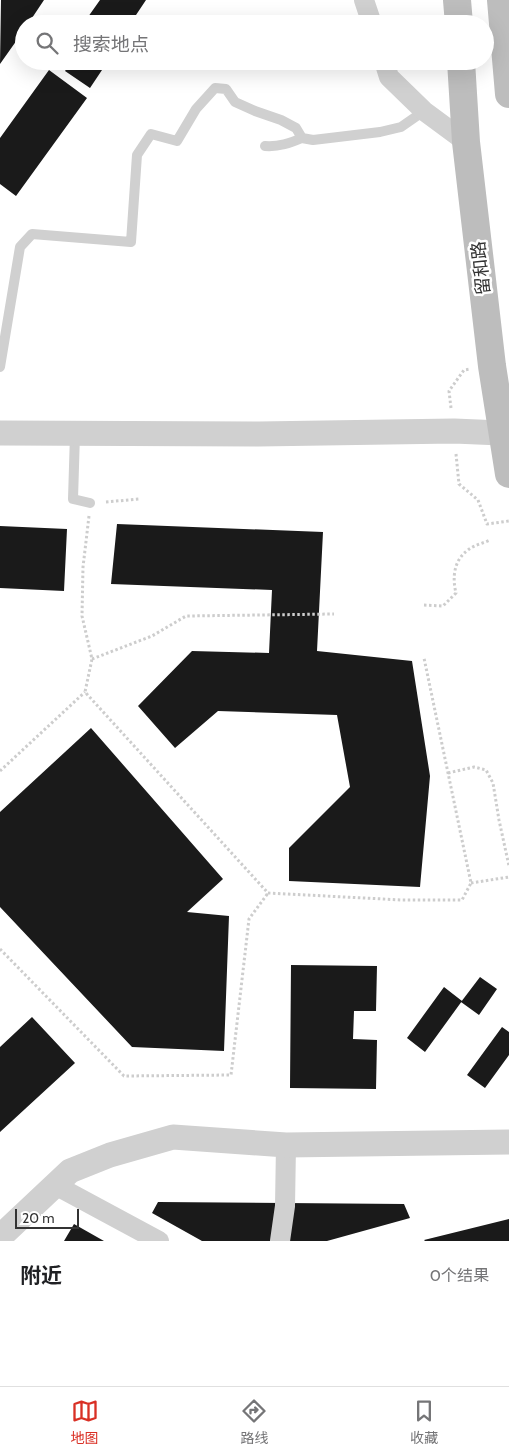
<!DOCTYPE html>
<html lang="zh">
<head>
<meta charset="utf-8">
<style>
  body { margin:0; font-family:Cabin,"Noto Sans SC",sans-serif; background:#f2f2f2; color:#202124 }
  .scale { position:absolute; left:15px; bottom:12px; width:64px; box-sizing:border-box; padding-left:5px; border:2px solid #333; border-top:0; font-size:14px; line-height:18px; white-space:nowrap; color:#333; -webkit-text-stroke:4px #fff; paint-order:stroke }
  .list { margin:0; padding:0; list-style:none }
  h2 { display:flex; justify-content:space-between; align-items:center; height:65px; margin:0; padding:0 20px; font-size:21px }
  h2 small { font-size:16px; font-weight:400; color:#757577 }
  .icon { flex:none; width:28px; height:28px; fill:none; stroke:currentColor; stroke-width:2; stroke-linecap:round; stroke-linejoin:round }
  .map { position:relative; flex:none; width:509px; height:1241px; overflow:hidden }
  .search { position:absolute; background:#fff; box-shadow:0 5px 20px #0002; left:15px; right:15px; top:15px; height:55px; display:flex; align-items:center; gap:12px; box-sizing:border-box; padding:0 18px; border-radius:28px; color:#757577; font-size:19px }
  .sheet { height:145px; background:#fff }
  nav { display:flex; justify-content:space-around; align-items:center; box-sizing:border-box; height:70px; border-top:1px solid #e0e0e0; background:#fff; font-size:14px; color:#757577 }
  nav a { display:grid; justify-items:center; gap:2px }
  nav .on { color:#d93025 }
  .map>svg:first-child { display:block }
  .building { fill:#1a1a1a }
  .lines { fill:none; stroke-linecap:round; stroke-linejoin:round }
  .path { stroke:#cdcdcd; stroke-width:3; stroke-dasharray:2.5 2.5; stroke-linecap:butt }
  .service { stroke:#d0d0d0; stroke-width:10 }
  .minor { stroke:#d0d0d0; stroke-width:20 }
  .tertiary { stroke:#d0d0d0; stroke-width:25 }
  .secondary { stroke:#bdbdbd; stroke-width:28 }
  .labels { text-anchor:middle; stroke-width:5; stroke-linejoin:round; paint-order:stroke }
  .street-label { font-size:18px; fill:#333; stroke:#fff }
</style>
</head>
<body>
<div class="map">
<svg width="509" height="1241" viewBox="0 0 509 1241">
  <rect width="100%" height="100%" fill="#fff"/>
  <!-- building -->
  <path class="building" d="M 1,0 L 44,0 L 28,24 L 24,24 L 24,30 L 0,64 Z
    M 100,0 L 146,0 L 130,24 L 83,24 Z
    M 72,61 L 108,61 L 90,88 L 65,71 Z
    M 49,70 L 87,98 L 16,196 L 0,184 L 0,138 Z
    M 117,524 L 323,532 L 317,651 L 412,661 L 430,776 L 420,887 L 289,881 L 289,848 L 350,787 L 337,715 L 218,711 L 175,748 L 138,706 L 192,651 L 269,653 L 272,590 L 111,584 Z
    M 0,526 L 67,529 L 64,591 L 0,588 Z
    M 91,728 L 223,879 L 187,912 L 229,916 L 224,1051 L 132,1047 L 0,907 L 0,812 Z
    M 291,965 L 377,966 L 376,1011 L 354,1011 L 353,1039 L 377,1040 L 376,1089 L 290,1088 Z
    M 480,977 L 497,989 L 479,1015 L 461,1002 Z
    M 444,987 L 462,1001 L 425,1052 L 407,1038 Z
    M 32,1017 L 75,1063 L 0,1132 L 0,1047 Z
    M 502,1027 L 509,1032 L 509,1055 L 485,1088 L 467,1075 Z
    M 158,1202 L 404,1204 L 410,1218 L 327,1241 L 202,1241 L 152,1213 Z
    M 509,1219 L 509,1241 L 425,1241 L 424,1240 Z
    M 74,1224 L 104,1241 L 64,1241 Z"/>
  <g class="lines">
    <!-- path -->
    <path class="path" d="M 451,408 L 449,391 L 464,370 L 470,369
      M 456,454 L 459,484 L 478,500 L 487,524 L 509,521
      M 106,502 L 139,499
      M 89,516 L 83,567 L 82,616 L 92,659 L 85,692 L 268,893 L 402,900 L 462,900 L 471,883 L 424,658
      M 424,605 L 443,606 L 456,593 C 452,577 454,560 468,550 C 474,545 484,543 490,540
      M 92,659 L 152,636 L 186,616 L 334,614
      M 0,771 L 85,692
      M 448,773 L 474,767 L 486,770 L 493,783 L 499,820 L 509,866
      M 471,883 L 509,877
      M 0,949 L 124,1076 L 231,1075 L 249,919 L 268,893"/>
    <!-- service -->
    <path class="service" d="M 265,146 C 279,147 290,143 302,138
      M 0,367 L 20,247 L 32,234 L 131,242 L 137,155 L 151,134 L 177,141 L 196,109 L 215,88 L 226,89 L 235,102 L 255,111 L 281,120 L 296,128 L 302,138 L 313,140 L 380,132 L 401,127 L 424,111
      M 75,434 L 73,499 L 90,503"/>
    <!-- minor -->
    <path class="minor" d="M 364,0 L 372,24
      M 384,61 L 389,77 L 424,111 L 466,142
      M 55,1185 L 159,1241
      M 280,1241 L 285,1206 L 286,1145"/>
    <!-- tertiary -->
    <path class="tertiary" d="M 0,433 L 259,434 L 454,431 L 501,433
      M 0,1237 L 70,1171 L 110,1155 L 173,1137 L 286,1145 L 509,1142"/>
    <!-- secondary -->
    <path class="secondary" d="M 457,0 L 459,24
      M 501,0 L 509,94
      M 461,61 L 466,142 L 492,366 L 509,474"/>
  </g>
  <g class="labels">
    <!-- street labels -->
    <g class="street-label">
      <text transform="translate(481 268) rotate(-96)" y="6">留和路</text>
    </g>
  </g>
</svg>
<div class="scale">20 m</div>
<div class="search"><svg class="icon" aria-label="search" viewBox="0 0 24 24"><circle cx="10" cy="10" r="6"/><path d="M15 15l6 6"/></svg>搜索地点</div>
</div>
<section class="sheet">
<h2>附近<small>0个结果</small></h2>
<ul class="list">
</ul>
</section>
<nav>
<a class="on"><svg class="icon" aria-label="map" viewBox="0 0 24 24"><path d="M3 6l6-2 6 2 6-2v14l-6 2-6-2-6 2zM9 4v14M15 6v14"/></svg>地图</a>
<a><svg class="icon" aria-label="directions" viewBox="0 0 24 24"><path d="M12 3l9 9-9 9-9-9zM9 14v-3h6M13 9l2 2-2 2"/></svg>路线</a>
<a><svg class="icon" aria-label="saved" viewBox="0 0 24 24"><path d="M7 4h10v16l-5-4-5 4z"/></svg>收藏</a>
</nav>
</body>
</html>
